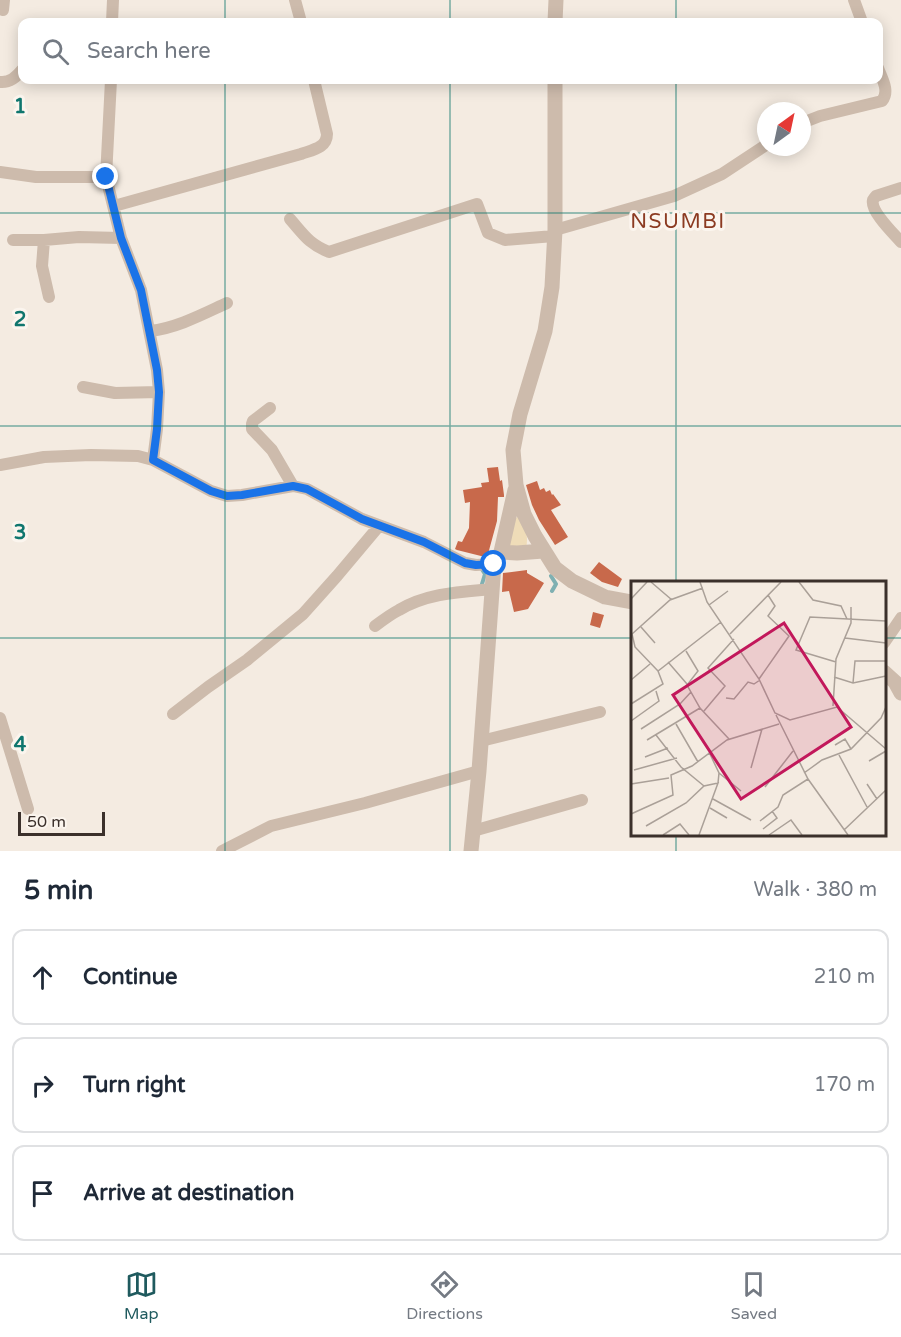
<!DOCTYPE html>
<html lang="en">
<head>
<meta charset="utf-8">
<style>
  body { margin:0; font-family:"Varela Round",sans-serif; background:#f2f2f3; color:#1f2937 }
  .compass { position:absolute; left:757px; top:102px; width:54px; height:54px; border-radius:50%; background:#fff; box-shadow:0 3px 15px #0003; rotate:33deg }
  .scale { position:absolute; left:18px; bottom:15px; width:87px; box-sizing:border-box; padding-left:6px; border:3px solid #3b302b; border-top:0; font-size:16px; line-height:21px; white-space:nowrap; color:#3b302b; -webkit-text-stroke:4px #fbf5ee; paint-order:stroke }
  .stop { position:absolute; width:18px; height:18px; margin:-14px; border:4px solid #1a73e8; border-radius:50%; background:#fff }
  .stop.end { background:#1a73e8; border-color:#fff; box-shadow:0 2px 6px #0008 }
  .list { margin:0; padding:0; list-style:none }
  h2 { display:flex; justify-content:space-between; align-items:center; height:78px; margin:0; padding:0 24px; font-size:26px }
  h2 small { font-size:20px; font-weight:400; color:#747a83 }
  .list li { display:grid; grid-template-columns:39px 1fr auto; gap:18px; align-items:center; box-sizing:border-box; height:96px; margin:0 12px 12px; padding:0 12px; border:2px solid #e0e1e3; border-radius:12px }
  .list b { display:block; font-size:22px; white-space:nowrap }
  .list em { font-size:20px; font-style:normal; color:#747a83 }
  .icon { flex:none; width:33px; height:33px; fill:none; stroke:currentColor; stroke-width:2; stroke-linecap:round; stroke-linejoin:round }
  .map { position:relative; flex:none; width:901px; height:851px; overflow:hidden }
  .search { position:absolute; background:#fff; box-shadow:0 3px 15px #0003; left:18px; right:18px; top:18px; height:66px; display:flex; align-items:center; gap:15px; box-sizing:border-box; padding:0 21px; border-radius:12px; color:#747a83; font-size:22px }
  .sheet { height:402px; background:#fff }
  nav { display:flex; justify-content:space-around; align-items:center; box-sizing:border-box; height:84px; border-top:2px solid #e0e1e3; background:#fff; font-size:16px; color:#747a83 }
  nav a { display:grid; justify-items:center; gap:3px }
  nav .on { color:#1f5a5e }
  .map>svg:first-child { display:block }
  .sand { fill:#efdcb8 }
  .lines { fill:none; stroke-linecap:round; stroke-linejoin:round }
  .stream { stroke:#7fb0b2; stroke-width:4 }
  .building { fill:#c8694b }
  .minor { stroke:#cdbbac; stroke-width:12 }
  .tertiary { stroke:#cdbbac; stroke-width:15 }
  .route { stroke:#1a73e8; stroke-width:8 }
  .grid { fill:none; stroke:#0f766e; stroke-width:1.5; stroke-opacity:0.55 }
  .labels { text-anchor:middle; stroke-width:6; stroke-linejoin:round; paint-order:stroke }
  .quarter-label { font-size:21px; letter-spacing:1.5px; fill:#8c3b22; stroke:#fbf5ee }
  .inset-road { fill:none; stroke:#aaa098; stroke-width:1.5 }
  .view { fill:#c2185b; fill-opacity:0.15; stroke:#c2185b; stroke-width:3 }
  .inset-edge { fill:none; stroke:#3b302b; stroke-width:3 }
  .grid-label { font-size:20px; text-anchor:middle; font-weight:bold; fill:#0f766e; stroke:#fbf5ee; stroke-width:6; stroke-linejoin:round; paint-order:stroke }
</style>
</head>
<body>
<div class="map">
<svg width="901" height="851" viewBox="0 0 901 851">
  <rect width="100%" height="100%" fill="#f4ebe1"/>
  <!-- sand -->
  <path class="sand" d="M 518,516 C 525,527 529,535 526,548 L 507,548 L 513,522 Z"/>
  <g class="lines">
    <!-- stream -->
    <path class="stream" d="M 481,568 L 485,574 L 482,584
      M 551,576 L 556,584 L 552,591"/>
  </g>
  <!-- building -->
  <path class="building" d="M 498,467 L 500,481 L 502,480 L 504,495 L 504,497 L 498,497 L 497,521 L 488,554 L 487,556 L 481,556 L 457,550 L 455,549 L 458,541 L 462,542 L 469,528 L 470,502 L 465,503 L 463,490 L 482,487 L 481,483 L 489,482 L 487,468 Z
    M 537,481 L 540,490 L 544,488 L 546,492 L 550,490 L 552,495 L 553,494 L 561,505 L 551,510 L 568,537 L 555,545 L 539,520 L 532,505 L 526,485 Z
    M 599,562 L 622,579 L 618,587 L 602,582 L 590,573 Z
    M 527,570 L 527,573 L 544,583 L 528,609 L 514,612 L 509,591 L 502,592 L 503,573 Z
    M 593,612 L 604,615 L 600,628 L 590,625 Z"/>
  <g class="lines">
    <!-- minor -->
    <path class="minor" d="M 295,0 L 301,22
      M 854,0 L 862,22
      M 3,10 L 4,0
      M 112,22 L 113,0
      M 111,80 L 106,177 L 121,238 L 141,290 L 157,370 L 159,392 L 157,429 L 153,460
      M 0,82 C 10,83 16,77 22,70
      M 802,123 L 820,116 L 882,101 C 890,91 882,79 878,68
      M 0,172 L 36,177 L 106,177
      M 901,188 L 876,196 C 875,197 874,198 873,200 C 870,211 894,234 901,242
      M 114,206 L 301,154 C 312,150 327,148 327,134 L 314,80
      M 290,219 C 304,235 309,244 329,252 L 477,204 L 488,233 L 505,240 L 554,236
      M 555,230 L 674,196 L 722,174 L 766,145
      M 13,240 L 44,240 L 79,237 L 121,238
      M 44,240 L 42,266 L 49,297
      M 150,331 C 177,328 203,314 227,303
      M 83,387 L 115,393 L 159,392
      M 270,408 L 253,421 L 252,424 L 252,429 L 272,450 L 293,486
      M 0,465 L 44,457 L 91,455 L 138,456 L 153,460 L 211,491 L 227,496 L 242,495 L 293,486 L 307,489 L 362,519 L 424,542 L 465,563 L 476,565 L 494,564
      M 375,626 C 383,620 391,614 399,610 C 428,593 460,592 492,589
      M 884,643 L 901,618
      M 173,714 L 208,687 L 247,660 L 303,614 L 337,576 L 379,526
      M 0,718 L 28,809
      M 481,741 L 600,712
      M 473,831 L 582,800
      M 222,851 L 271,826 L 365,803 L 479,771"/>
    <!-- tertiary -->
    <path class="tertiary" d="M 555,22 L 556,0
      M 555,80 L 555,230 L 552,287 L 545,331 L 520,414 L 513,450 L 516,485 L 524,514 L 535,536 L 555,568 L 572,581 L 605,597 L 632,602
      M 501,552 L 517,553 L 543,551
      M 884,672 L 895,682 L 901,693
      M 471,851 L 479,771 L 494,564 L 501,552 L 515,490"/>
  </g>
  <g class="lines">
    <!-- route -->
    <path class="route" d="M 106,177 L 121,238 L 141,290 L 157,370 L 159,392 L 157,429 L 153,460 L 211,491 L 227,496 L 242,495 L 293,486 L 307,489 L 362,519 L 424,542 L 465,563 L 476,565 L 494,564"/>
  </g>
  <!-- grid -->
  <path class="grid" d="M 225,0 L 225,22M 450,0 L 450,22M 676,0 L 676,22M 225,80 L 225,851M 450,80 L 450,851M 676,80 L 676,582M 0,213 L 901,213M 0,426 L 901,426M 0,638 L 632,638M 884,638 L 901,638M 676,834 L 676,851"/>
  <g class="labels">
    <!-- quarter labels -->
    <g class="quarter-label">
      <text x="678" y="228">NSUMBI</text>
    </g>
  </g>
  <!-- overview -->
  <g transform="translate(631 581)">
    <rect width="255" height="255" fill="#f4ebe1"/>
    <path class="inset-road" d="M 20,1 L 41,19M 69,1 L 76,21 L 128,98 L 144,132 L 159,139 L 206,126 L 255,168M 168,1 L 182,19 L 210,25 L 216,38M 0,18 L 16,1M 78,24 L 97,10M 10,46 L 24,62M 1,53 L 4,66 L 27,90 L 90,41M 1,53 L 39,19 L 72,7M 99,53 L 150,1M 214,57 L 255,62M 55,70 L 67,90 L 56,104 L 69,127 L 98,158M 37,81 L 56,103M 205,81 L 165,69 L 179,36 L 255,40M 203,96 L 222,102 L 255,95M 128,98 L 158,55 L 137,35 L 144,25 L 137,14M 0,99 L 19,83M 222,102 L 224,80 L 255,80M 95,117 L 103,118 L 117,101 L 123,103 L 129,99M 0,123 L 32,103 L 27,90M 202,125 L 205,78 L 220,42 L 220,26M 73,130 L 94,105 L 77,87 L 103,58M 145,134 L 177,198 L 217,254M 0,140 L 28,120 L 25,110M 45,143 L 67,181M 10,148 L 49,123 L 60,111M 25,154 L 50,186 L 73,205M 16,159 L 69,127M 204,164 L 214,158 L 220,168M 78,171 L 88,192 L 87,202M 208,174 L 236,226M 14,176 L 37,167M 238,180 L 255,170M 120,187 L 131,148M 3,189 L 46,177M 88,192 L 110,210M 173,192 L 191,179 L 220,168 L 250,137 L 255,126M 0,203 L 38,197M 236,203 L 246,218M 134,206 L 162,170M 82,218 L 120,239M 79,227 L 96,237M 0,233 L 42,214 L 40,194 L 61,185 L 96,159 L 148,143M 129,240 L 147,226 L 152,214 L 177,198M 15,245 L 55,222 L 73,205 L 87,202 L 68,254M 132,248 L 146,237 L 141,230M 213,249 L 255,209M 32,254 L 49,243 L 58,254M 138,254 L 160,239 L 171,254"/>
    <path class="view" d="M 153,42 L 220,146 L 110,218 L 42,114 Z"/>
    <rect width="255" height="255" class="inset-edge"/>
  </g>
  <g class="grid-label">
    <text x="20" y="113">1</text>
    <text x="20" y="326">2</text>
    <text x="20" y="539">3</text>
    <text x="20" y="751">4</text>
  </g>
</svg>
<svg class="compass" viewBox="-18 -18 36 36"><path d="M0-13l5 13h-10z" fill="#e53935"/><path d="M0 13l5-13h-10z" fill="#747a83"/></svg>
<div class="scale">50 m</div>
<div class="stop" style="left:494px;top:564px"></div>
<div class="stop end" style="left:106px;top:177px"></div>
<div class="search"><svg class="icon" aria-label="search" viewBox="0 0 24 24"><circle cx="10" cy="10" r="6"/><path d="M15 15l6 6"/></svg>Search here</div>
</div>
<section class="sheet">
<h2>5 min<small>Walk · 380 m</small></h2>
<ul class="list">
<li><svg class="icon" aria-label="ahead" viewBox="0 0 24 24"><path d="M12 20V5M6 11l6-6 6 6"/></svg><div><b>Continue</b></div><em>210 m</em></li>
<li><svg class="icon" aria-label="right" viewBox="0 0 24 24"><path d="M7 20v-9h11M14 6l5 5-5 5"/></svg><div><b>Turn right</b></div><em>170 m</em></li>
<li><svg class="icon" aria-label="arrive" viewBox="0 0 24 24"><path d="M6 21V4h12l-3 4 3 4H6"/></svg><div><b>Arrive at destination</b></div></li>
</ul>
</section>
<nav>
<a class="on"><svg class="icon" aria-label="map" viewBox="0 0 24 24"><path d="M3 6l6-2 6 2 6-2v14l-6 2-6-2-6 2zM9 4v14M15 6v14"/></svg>Map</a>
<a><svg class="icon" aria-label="directions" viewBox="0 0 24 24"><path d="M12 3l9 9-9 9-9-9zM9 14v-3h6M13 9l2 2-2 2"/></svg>Directions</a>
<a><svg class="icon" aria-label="saved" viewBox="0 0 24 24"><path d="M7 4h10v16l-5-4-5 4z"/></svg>Saved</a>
</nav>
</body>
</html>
